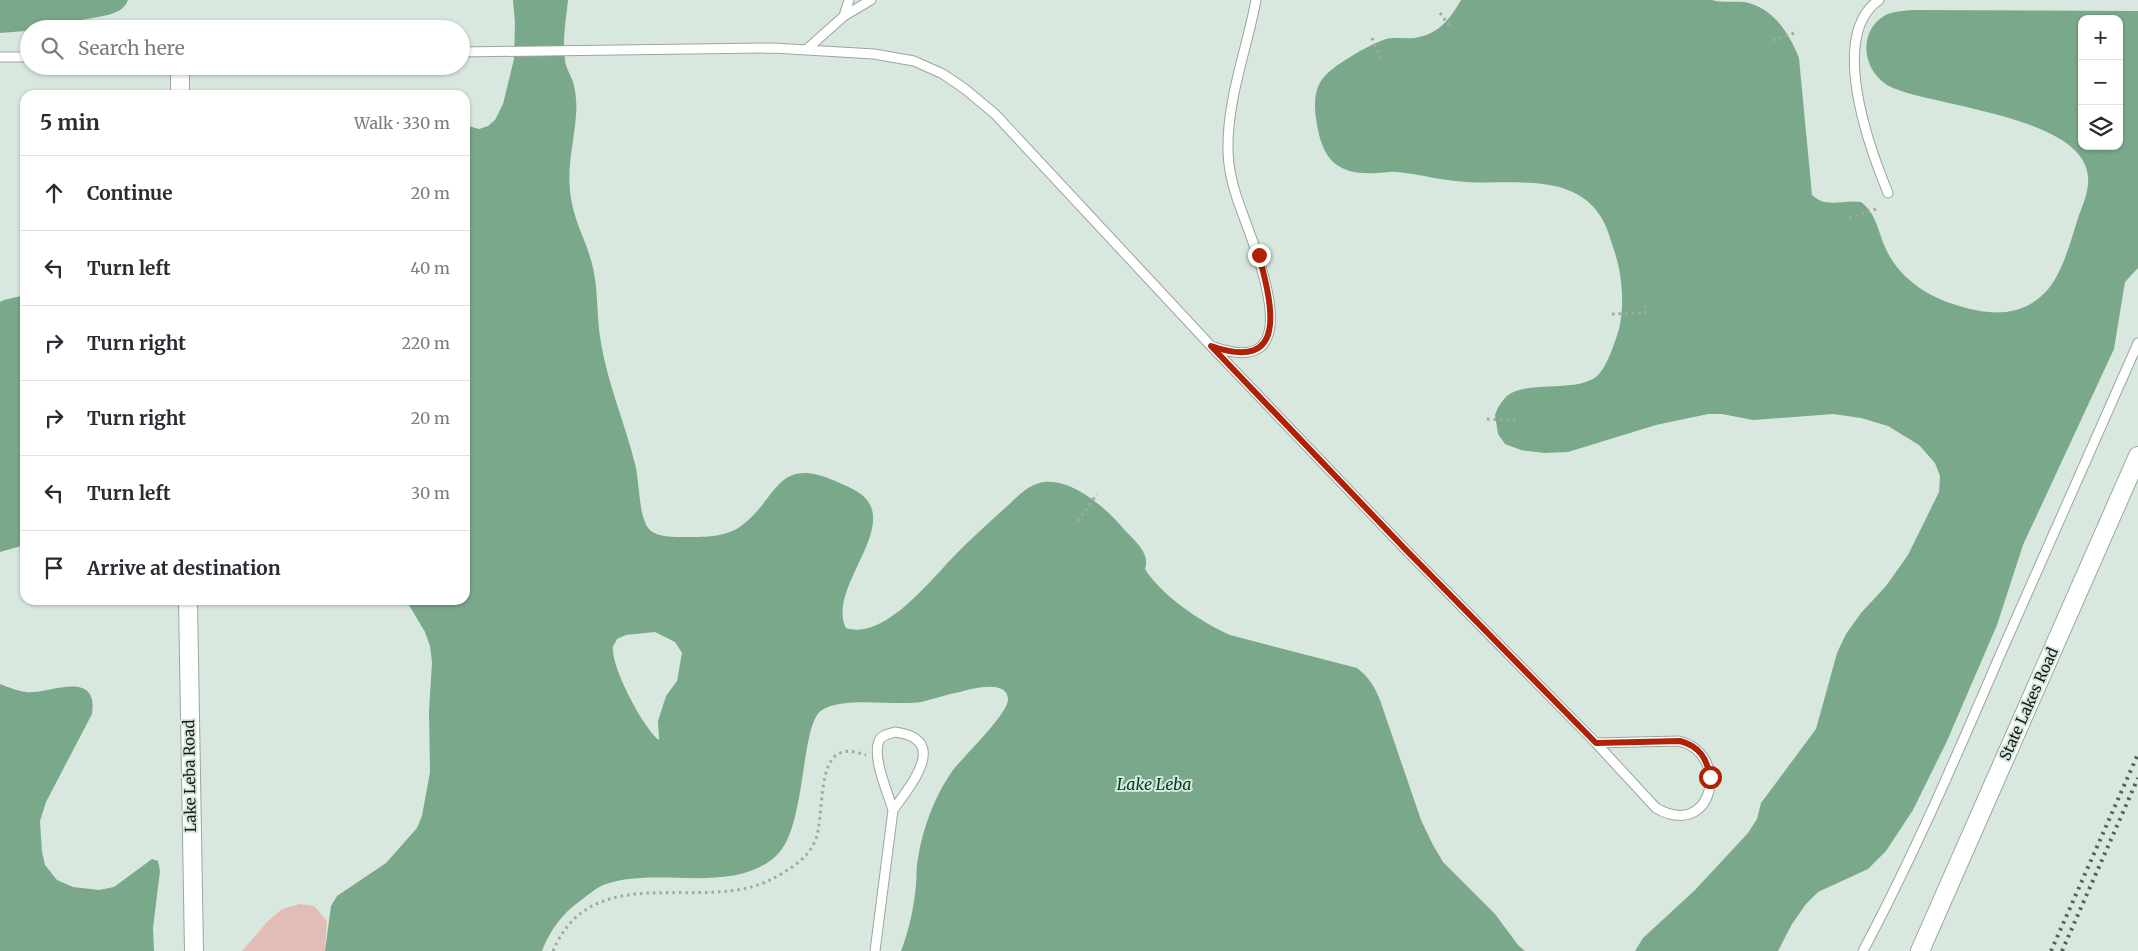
<!DOCTYPE html>
<html lang="en">
<head>
<meta charset="utf-8">
<style>
  body { margin:0; font-family:Merriweather,serif; background:#f2f2f3; color:#2b2b33 }
  .controls { position:absolute; right:15px; top:15px; display:grid; overflow:hidden; border-radius:10px; box-shadow:0 1px 4px #0004 }
  .controls button { width:45px; height:45px; display:grid; place-items:center; padding:0; border:0; border-bottom:1px solid #e1e1e2; background:#fff; color:#2b2b33; font:25px sans-serif }
  .stop { position:absolute; width:15px; height:15px; margin:-11px; border:4px solid #af2206; border-radius:50%; background:#fff }
  .stop.end { background:#af2206; border-color:#fff; box-shadow:0 1px 5px #0008 }
  .list { margin:0; padding:0; list-style:none }
  h2 { display:flex; justify-content:space-between; align-items:center; height:65px; margin:0; padding:0 20px; font-size:21px }
  h2 small { font-size:16px; font-weight:400; color:#7c7c81 }
  .list li { display:grid; grid-template-columns:32px 1fr auto; gap:15px; align-items:center; box-sizing:border-box; height:75px; padding:0 20px; border-top:1px solid #e1e1e2 }
  .list b { display:block; font-size:19px; white-space:nowrap }
  .list em { font-size:16px; font-style:normal; color:#7c7c81 }
  .icon { flex:none; width:28px; height:28px; fill:none; stroke:currentColor; stroke-width:2; stroke-linecap:round; stroke-linejoin:round }
  .map { position:relative; flex:none; width:2138px; height:951px; overflow:hidden }
  .search { position:absolute; background:#fff; box-shadow:0 1px 4px #0004; left:20px; top:20px; width:450px; height:55px; display:flex; align-items:center; gap:12px; box-sizing:border-box; padding:0 18px; border-radius:28px; color:#7c7c81; font-size:19px }
  .panel { position:absolute; background:#fff; box-shadow:0 1px 4px #0004; left:20px; top:90px; width:450px; height:515px; border-radius:15px }
  .map>svg:first-child { display:block }
  .green { fill:#e3bdb5 }
  .water { fill:#79a98a; fill-rule:evenodd }
  .lines { fill:none; stroke-linecap:round; stroke-linejoin:round }
  .service-casing { stroke:#99a79e; stroke-width:11 }
  .minor-casing { stroke:#99a79e; stroke-width:20 }
  .path { stroke:#9da9a1; stroke-width:3; stroke-dasharray:2.5 4; stroke-linecap:butt }
  .service { stroke:#fff; stroke-width:9 }
  .minor { stroke:#fff; stroke-width:18 }
  .rail { stroke:#575f59; stroke-width:4; stroke-dasharray:2.5 5; stroke-linecap:butt }
  .route { stroke:#af2206; stroke-width:6 }
  .labels { text-anchor:middle; stroke-width:4; stroke-linejoin:round; paint-order:stroke }
  .street-label { font-size:15px; fill:#151a16; stroke:#d9e8de }
  .water-label { font-size:16px; font-style:italic; fill:#004123; stroke:#d9e8de }
</style>
</head>
<body>
<div class="map">
<svg width="2138" height="951" viewBox="0 0 2138 951">
  <rect width="100%" height="100%" fill="#d9e8de"/>
  <!-- green -->
  <path class="green" d="M 300,904 L 314,906 L 327,921 L 325,951 L 242,951 L 268,921 L 282,909 Z"/>
  <!-- water -->
  <path class="water" d="M 0,0 L 128,0 C 124,10 117,12 108,15 L 25,31 L 0,33 Z
    M 513,0 L 568,0 C 566,20 562,41 565,60 C 566,69 571,75 573,82 C 576,92 577,105 576,115 C 574,144 566,168 571,198 C 574,220 585,239 591,260 C 599,286 596,316 601,343 C 608,385 625,423 635,464 C 640,481 638,521 651,531 C 661,538 676,537 688,537 C 706,537 726,537 741,526 C 778,499 776,455 835,481 C 846,486 859,490 867,500 C 893,533 827,591 846,628 C 885,641 933,577 957,553 C 972,538 988,523 1004,509 C 1015,499 1028,484 1044,482 C 1073,479 1106,508 1123,528 C 1133,540 1151,552 1145,569 C 1161,595 1202,623 1230,635 L 1357,668 C 1369,677 1374,686 1380,700 L 1421,820 L 1433,845 L 1443,862 L 1495,914 L 1518,945 L 1525,951 L 901,951 C 909,930 914,907 916,885 C 917,876 916,867 918,858 C 923,827 935,795 953,770 C 963,757 1009,713 1008,699 C 1007,679 971,689 960,692 C 947,694 934,699 921,702 C 893,706 845,696 822,710 C 800,723 807,826 777,855 C 734,896 659,866 606,884 C 597,887 588,895 580,901 C 562,914 550,930 542,951 L 325,951 L 331,906 L 337,896 L 386,863 L 417,828 L 422,816 L 430,772 L 429,711 L 432,662 L 430,646 L 425,632 L 406,600 L 465,600 L 465,125 L 479,129 L 488,126 L 495,120 L 503,104 L 514,59 L 515,23 ZM 655,632 L 675,642 L 682,653 L 677,681 L 666,696 L 658,721 L 659,740 C 644,729 610,666 613,646 C 614,644 616,642 617,639 L 626,635 Z
    M 1461,0 L 1712,0 C 1723,3 1733,1 1744,2 C 1773,7 1789,33 1799,58 L 1812,195 C 1827,209 1843,199 1861,202 C 1876,213 1878,231 1885,247 C 1898,277 1926,296 1956,305 C 1990,316 2024,318 2049,288 C 2063,271 2072,237 2079,215 C 2084,202 2091,186 2087,171 C 2076,117 1936,106 1893,88 C 1865,76 1856,37 1881,18 C 1889,11 1903,11 1913,10 L 2138,11 L 2138,268 L 2125,282 L 2114,349 L 2023,545 L 1997,625 L 1947,741 L 1913,810 L 1886,851 L 1868,869 L 1818,892 L 1806,904 L 1792,924 L 1778,951 L 1635,951 L 1643,938 L 1695,890 L 1748,833 L 1757,819 L 1761,803 L 1816,729 L 1837,653 L 1846,634 L 1861,613 L 1886,586 L 1908,555 L 1939,492 L 1940,476 L 1935,463 L 1919,445 L 1888,426 L 1861,418 L 1833,414 L 1753,420 L 1722,414 L 1708,414 L 1656,425 L 1568,452 L 1545,453 L 1521,450 L 1505,444 L 1498,434 L 1495,415 C 1497,409 1500,403 1505,398 C 1523,378 1581,395 1599,374 C 1608,364 1615,342 1619,329 C 1625,303 1622,272 1613,247 C 1609,234 1605,221 1596,210 C 1566,173 1508,185 1467,182 C 1443,181 1420,174 1397,172 C 1390,171 1383,173 1377,173 C 1342,175 1325,164 1318,130 C 1315,115 1312,95 1321,81 C 1329,67 1370,44 1386,39 C 1395,37 1406,39 1415,38 C 1439,34 1450,19 1461,0 ZM 2082,19 L 2119,19 L 2119,146 L 2082,146 Z
    M 25,295 L 25,545 L 0,552 L 0,302 L 4,300 Z
    M 0,684 C 8,687 17,691 26,692 C 47,695 99,667 92,714 L 46,802 L 40,821 L 42,852 L 45,865 L 57,880 L 73,887 L 99,890 L 114,887 L 152,859 L 158,861 L 160,871 L 153,928 L 154,951 L 0,951 Z"/>
  <g class="lines">
    <defs>
      <path id="service" d="M 1879,0 C 1828,35 1869,147 1888,193
        M 844,16 L 871,0
        M 807,49 L 844,16 L 849,0
        M 461,52 L 773,48 L 874,54 L 914,61 L 943,74 L 965,89 L 995,114 L 1211,346 L 1407,551 L 1596,743
        M 0,57 L 29,57
        M 1214,347 C 1317,383 1250,238 1237,198 C 1232,183 1228,166 1228,150 C 1227,99 1247,49 1256,0
        M 895,732 C 950,739 911,785 893,810 C 888,793 872,758 879,741 C 881,735 889,734 895,732 Z
        M 1679,741 C 1732,754 1713,841 1656,808 L 1596,743 Z
        M 875,951 L 893,810
        M 1863,951 C 1914,855 1957,755 2000,655 C 2045,551 2091,447 2138,343"/>
      <path id="minor" d="M 180,66 L 180,95
        M 188,600 L 194,951
        M 1920,951 L 2138,456"/>
    </defs>
    <!-- service casing -->
    <use href="#service" class="service-casing"/>
    <!-- minor casing -->
    <use href="#minor" class="minor-casing"/>
    <!-- path -->
    <path class="path" d="M 1440,13 L 1451,28
      M 1372,38 L 1382,62
      M 1773,40 L 1798,32
      M 1849,218 L 1876,209
      M 1612,314 L 1645,313 L 1645,305
      M 1487,419 L 1518,421
      M 1078,521 L 1097,494
      M 553,951 C 593,857 701,914 770,880 C 786,872 808,859 815,841 C 825,819 816,758 843,752 C 850,750 859,753 866,755"/>
    <!-- service -->
    <use href="#service" class="service"/>
    <!-- minor -->
    <use href="#minor" class="minor"/>
    <!-- rail -->
    <path class="rail" d="M 2051,951 L 2138,754
      M 2062,951 L 2138,778"/>
  </g>
  <g class="lines">
    <!-- route -->
    <path class="route" d="M 1259,255 C 1271,302 1291,374 1211,346 L 1407,551 L 1596,743 L 1680,741 C 1699,746 1707,758 1710,777"/>
  </g>
  <g class="labels">
    <!-- street labels -->
    <g class="street-label">
      <text transform="translate(2029 704) rotate(-66)" y="5">State Lakes Road</text>
      <text transform="translate(190 776) rotate(-91)" y="5">Lake Leba Road</text>
    </g>
    <!-- water labels -->
    <g class="water-label">
      <text x="1154" y="790">Lake Leba</text>
    </g>
  </g>
</svg>
<div class="controls">
<button>+</button>
<button>−</button>
<button><svg class="icon" aria-label="layers" viewBox="0 0 24 24"><path d="M12 4l9 5-9 5-9-5zM3 14l9 5 9-5"/></svg></button>
</div>
<div class="stop" style="left:1710px;top:777px"></div>
<div class="stop end" style="left:1259px;top:255px"></div>
<div class="search"><svg class="icon" aria-label="search" viewBox="0 0 24 24"><circle cx="10" cy="10" r="6"/><path d="M15 15l6 6"/></svg>Search here</div>
<section class="panel">
<h2>5 min<small>Walk · 330 m</small></h2>
<ul class="list">
<li><svg class="icon" aria-label="ahead" viewBox="0 0 24 24"><path d="M12 20V5M6 11l6-6 6 6"/></svg><div><b>Continue</b></div><em>20 m</em></li>
<li><svg class="icon" aria-label="left" viewBox="0 0 24 24"><path d="M17 20v-9H6M10 6l-5 5 5 5"/></svg><div><b>Turn left</b></div><em>40 m</em></li>
<li><svg class="icon" aria-label="right" viewBox="0 0 24 24"><path d="M7 20v-9h11M14 6l5 5-5 5"/></svg><div><b>Turn right</b></div><em>220 m</em></li>
<li><svg class="icon" aria-label="right" viewBox="0 0 24 24"><path d="M7 20v-9h11M14 6l5 5-5 5"/></svg><div><b>Turn right</b></div><em>20 m</em></li>
<li><svg class="icon" aria-label="left" viewBox="0 0 24 24"><path d="M17 20v-9H6M10 6l-5 5 5 5"/></svg><div><b>Turn left</b></div><em>30 m</em></li>
<li><svg class="icon" aria-label="arrive" viewBox="0 0 24 24"><path d="M6 21V4h12l-3 4 3 4H6"/></svg><div><b>Arrive at destination</b></div></li>
</ul>
</section>
</div>
</body>
</html>
